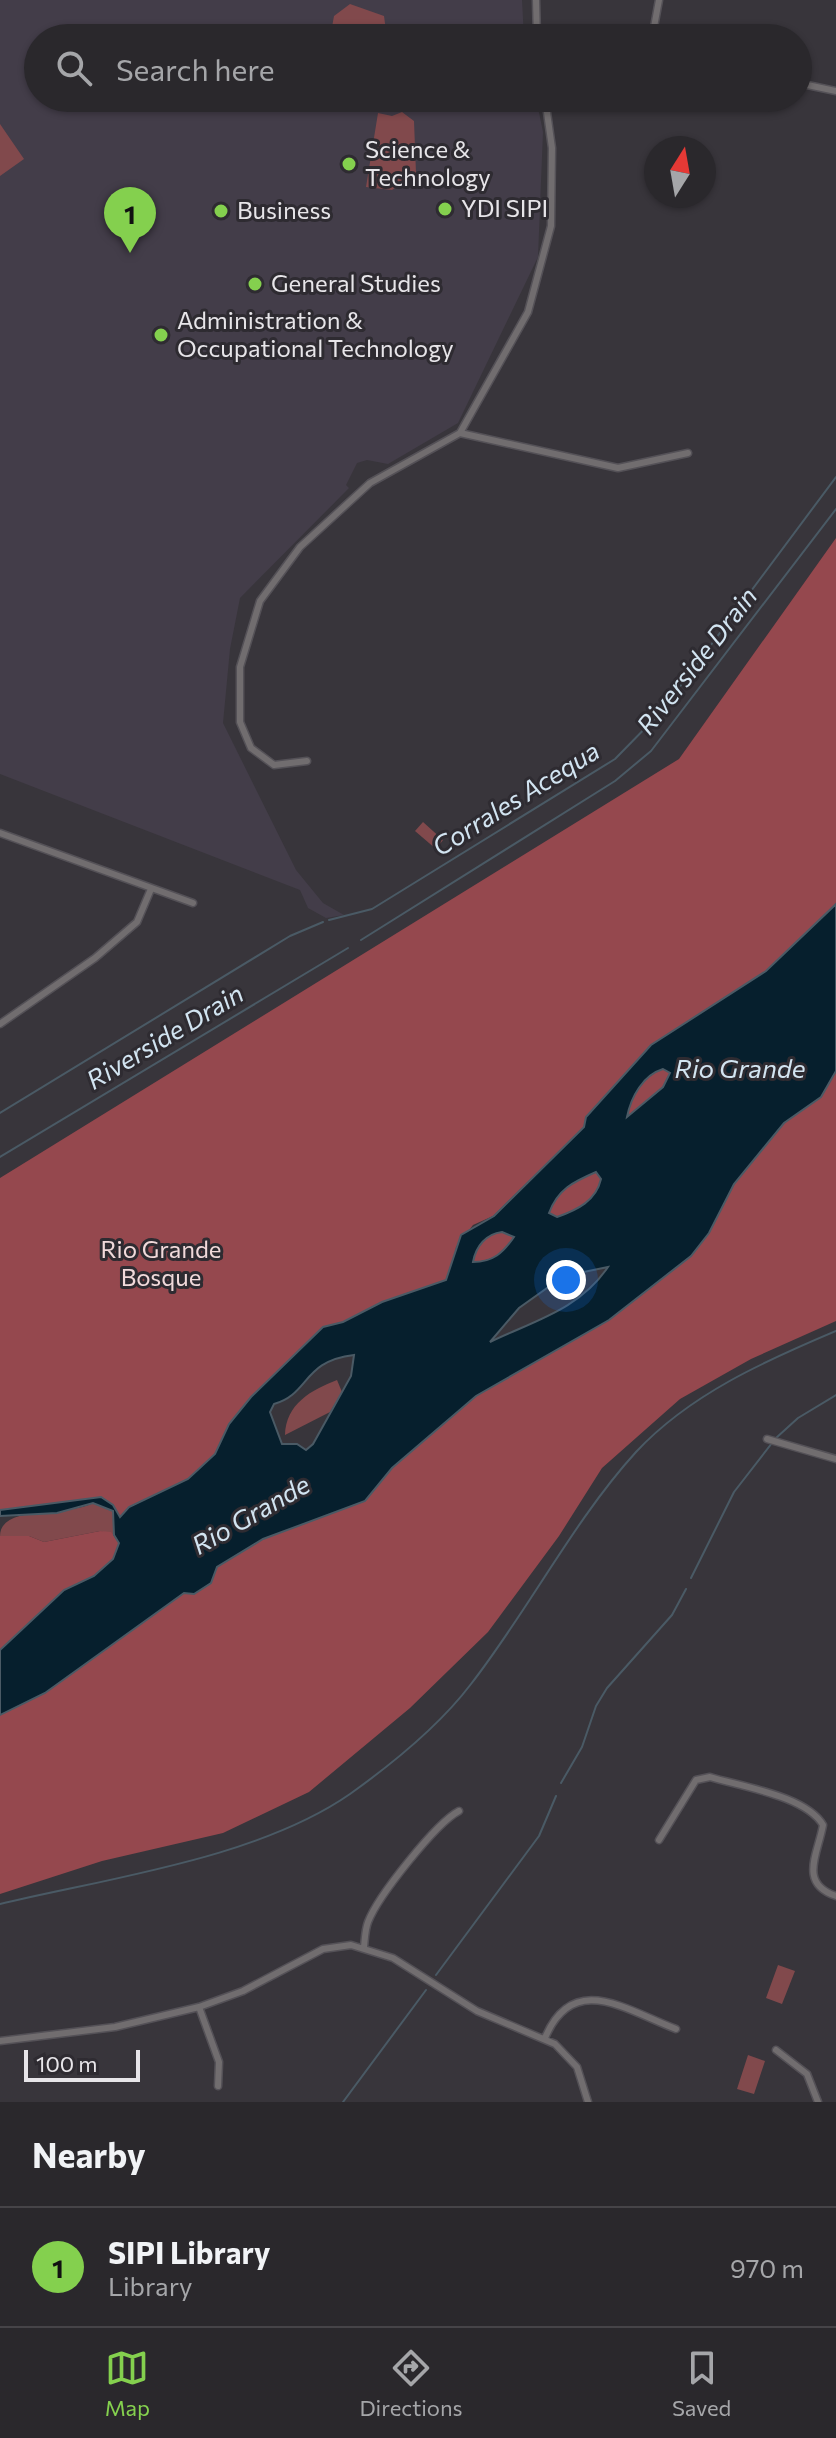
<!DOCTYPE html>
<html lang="en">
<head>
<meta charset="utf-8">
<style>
  body { margin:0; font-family:Commissioner,sans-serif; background:#363438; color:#f1f3f6 }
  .compass { position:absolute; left:644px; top:136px; width:72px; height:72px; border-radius:50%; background:#2a282c; box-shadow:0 2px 6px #0004; rotate:11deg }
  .scale { position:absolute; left:24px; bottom:20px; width:116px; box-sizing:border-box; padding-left:8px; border:4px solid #e7e5e9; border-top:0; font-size:22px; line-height:28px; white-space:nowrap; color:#e7e5e9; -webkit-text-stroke:6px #2e2b31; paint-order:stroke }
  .you { position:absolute; left:566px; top:1280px; width:28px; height:28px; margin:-20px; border:6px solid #fff; border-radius:50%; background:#1a73e8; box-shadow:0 0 0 12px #1a73e833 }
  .badge { display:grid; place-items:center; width:52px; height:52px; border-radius:50%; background:#84d04e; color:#111; font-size:26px; font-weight:700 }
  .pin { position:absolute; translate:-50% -66px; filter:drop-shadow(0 2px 4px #0008) }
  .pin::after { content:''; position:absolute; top:42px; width:28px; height:24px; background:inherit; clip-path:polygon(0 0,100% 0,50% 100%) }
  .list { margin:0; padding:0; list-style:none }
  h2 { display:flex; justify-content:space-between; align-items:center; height:104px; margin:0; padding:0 32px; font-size:34px }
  h2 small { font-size:26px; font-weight:400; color:#a5a6a9 }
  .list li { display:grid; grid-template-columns:52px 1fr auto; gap:24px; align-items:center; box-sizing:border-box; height:120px; padding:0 32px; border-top:2px solid #464448 }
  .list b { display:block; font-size:30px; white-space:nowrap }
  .list p { margin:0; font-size:26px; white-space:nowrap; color:#a5a6a9 }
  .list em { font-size:26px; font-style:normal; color:#a5a6a9 }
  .icon { flex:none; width:44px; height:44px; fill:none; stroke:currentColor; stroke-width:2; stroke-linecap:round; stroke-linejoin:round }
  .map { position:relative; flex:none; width:836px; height:2102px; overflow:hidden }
  .search { position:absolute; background:#2a282c; box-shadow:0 2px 6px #0004; left:24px; right:24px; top:24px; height:88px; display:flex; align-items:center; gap:20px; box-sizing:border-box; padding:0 28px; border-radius:44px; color:#a5a6a9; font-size:30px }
  .sheet { height:224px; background:#2a282c }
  nav { display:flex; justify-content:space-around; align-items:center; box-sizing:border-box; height:112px; border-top:2px solid #464448; background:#2a282c; font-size:22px; color:#a5a6a9 }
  nav a { display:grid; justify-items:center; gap:4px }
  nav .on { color:#84d04e }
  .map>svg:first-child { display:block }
  .built { fill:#433d49 }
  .green { fill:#81494c }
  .forest { fill:#95484e }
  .water { fill:#061f2d; stroke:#4a5a65; stroke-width:2; fill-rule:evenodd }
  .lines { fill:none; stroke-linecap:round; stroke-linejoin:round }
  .stream { stroke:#4a5a65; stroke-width:2 }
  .minor-casing { stroke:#545157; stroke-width:9 }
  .minor { stroke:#716d6f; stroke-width:6 }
  .poi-dot { fill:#84d04e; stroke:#2e2b31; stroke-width:3 }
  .labels { text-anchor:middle; stroke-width:6; stroke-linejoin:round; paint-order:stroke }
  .poi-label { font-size:24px; fill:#e7e5e9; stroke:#2e2b31; text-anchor:start }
  .park-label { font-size:24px; fill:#f1d9da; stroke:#2e2b31 }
  .water-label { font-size:26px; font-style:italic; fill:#d2e4f1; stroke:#2e2b31 }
</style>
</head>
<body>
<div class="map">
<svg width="836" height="2102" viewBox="0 0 836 2102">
  <rect width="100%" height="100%" fill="#38353b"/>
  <!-- built -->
  <path class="built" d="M 0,0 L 522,0 L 524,38 L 38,38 L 38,98 L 536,98 L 543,132 L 538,257 L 458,423 L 388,464 L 367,460 L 357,463 L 346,485 L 349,488 L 240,598 L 230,649 L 223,723 L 296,870 L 323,903 L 344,915 L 326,918 L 308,908 L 300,890 L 0,774 Z"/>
  <!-- green -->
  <path class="green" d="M 350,4 L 384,16 L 387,38 L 330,38 L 334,16 Z
    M 402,112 L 414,121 L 416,173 L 392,190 L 366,187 L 378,113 L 392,116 Z
    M 0,124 L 24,159 L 0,176 Z
    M 423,822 L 443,840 L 436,849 L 415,831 Z
    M 337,1380 L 342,1392 L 330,1412 L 285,1435 C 286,1404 311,1390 337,1380 Z
    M 93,1503 L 113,1511 L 113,1535 L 100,1531 L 44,1542 L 29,1536 L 0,1536 C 0,1504 68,1517 93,1503 Z
    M 778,1965 L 795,1971 L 782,2004 L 766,1998 Z
    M 748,2055 L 765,2061 L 754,2094 L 737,2089 Z"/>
  <!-- forest -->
  <path class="forest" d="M 836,538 L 836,904 L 766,971 L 651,1045 L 584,1127 L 493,1216 L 473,1225 L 456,1247 L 453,1268 L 446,1280 L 382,1302 L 343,1322 L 323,1327 L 251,1397 L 229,1424 L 215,1454 L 188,1479 L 129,1507 L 120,1517 L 101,1497 L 0,1510 L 0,1178 L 679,759 Z
    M 664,1069 L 670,1073 L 663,1087 L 626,1118 C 632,1098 642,1075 664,1069 Z
    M 836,1071 L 836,1321 L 751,1359 L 680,1399 L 602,1468 L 559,1536 L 488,1632 L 410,1708 L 309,1792 L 223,1833 L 102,1861 L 0,1894 L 0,1715 L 45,1693 L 217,1567 L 263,1539 L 365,1501 L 392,1468 L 476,1396 L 609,1320 L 691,1255 L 709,1233 L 734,1184 L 784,1123 L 821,1097 Z
    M 596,1172 L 601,1179 C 596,1201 577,1210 557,1217 L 548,1213 C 559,1189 573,1182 596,1172 Z
    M 502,1232 L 515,1237 C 503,1253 493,1261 473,1262 C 477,1246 485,1234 502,1232 Z
    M 100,1531 L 111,1532 L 119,1543 L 113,1559 L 94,1576 L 64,1590 L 0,1650 L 0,1536 L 29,1536 L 44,1542 Z"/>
  <!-- water -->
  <path class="water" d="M 836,904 L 836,1071 L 821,1097 L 784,1123 L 734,1184 L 709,1233 L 691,1256 L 609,1320 L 476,1396 L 392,1468 L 365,1501 L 263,1539 L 217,1567 L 211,1583 L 194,1594 L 184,1593 L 45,1693 L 0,1715 L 0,1650 L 64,1590 L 94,1576 L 113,1559 L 119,1543 L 114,1535 L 113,1511 L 93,1503 L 57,1513 L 0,1516 L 0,1510 L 101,1497 L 113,1505 L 120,1517 L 129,1507 L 188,1479 L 215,1454 L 229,1424 L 251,1397 L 323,1327 L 343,1322 L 382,1302 L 446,1280 L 461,1235 L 494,1216 L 584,1127 L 586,1117 L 651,1045 L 766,971 ZM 663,1069 L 670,1073 L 663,1087 L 627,1117 C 631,1097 643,1075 663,1069 ZM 596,1172 L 601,1179 C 596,1201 577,1210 557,1217 L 549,1213 C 558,1189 573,1182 596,1172 ZM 502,1232 L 514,1237 C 503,1253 493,1262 473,1262 C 476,1246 486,1234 502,1232 ZM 608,1267 C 579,1310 533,1321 490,1342 L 519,1308 L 564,1276 ZM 354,1355 L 351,1376 L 313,1444 L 306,1450 L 297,1444 L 282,1444 L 270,1412 L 274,1404 C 310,1394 302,1361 354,1355 Z"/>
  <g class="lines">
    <!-- stream -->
    <path class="stream" d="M 329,920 L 372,909 L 615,759 L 661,712 L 836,477
      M 361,940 L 615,781 L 651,751 L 836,509
      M 0,1113 L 290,936 L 323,922
      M 0,1157 L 348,948
      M 776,1438 L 798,1418 L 836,1395
      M 691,1578 L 734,1492 L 772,1443
      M 561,1783 L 582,1747 L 596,1706 L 607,1688 L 672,1615 L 686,1589
      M 0,1904 C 109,1878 258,1858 350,1794 C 392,1764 440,1725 471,1684 C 528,1611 574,1520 636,1452 C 690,1394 765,1361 836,1331
      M 436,1975 L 539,1836 L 556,1796
      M 343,2102 L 426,1990"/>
    <defs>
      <path id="minor" d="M 536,0 L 537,38
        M 536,31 L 569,38
        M 652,38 L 659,0
        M 798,83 L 836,91
        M 460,433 L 618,468 L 688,453
        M 307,761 L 274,765 L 251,748 L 240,722 L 240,667 L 260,601 L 300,547 L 370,483 L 460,433 L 528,312 L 551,226 L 552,148 L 545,98
        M 0,833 L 193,903
        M 0,1024 L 95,958 L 137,922 L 151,889
        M 767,1439 L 836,1459
        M 659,1840 L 696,1780 L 710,1777 C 743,1787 806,1796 823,1825 C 818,1854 798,1883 836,1896
        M 364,1947 C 365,1938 365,1930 368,1922 C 378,1896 436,1823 459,1811
        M 199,2007 L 219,2062 L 218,2086
        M 545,2038 C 573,1971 626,2010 676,2029
        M 0,2041 L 115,2027 L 199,2007 L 243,1991 L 323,1949 L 351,1945 L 393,1958 L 477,2011 L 555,2044 L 577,2067 L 588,2102
        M 776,2050 L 807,2074 L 818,2102"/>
    </defs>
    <!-- minor casing -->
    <use href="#minor" class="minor-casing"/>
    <!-- minor -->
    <use href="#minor" class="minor"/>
  </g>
  <!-- markers -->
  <g class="poi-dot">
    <circle cx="349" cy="164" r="8"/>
    <circle cx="445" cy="209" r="8"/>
    <circle cx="221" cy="211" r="8"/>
    <circle cx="255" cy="284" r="8"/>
    <circle cx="161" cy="335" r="8"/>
  </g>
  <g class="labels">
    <!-- poi labels -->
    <g class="poi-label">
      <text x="365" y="158">Science &amp;<tspan x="365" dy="28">Technology</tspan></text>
      <text x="461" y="217">YDI SIPI</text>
      <text x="237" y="219">Business</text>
      <text x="271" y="292">General Studies</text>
      <text x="177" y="329">Administration &amp;<tspan x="177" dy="28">Occupational Technology</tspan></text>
    </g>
    <!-- park labels -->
    <g class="park-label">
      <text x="161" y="1258">Rio Grande<tspan x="161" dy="28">Bosque</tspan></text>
    </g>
    <!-- water labels -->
    <g class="water-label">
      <text transform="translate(697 661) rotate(-52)" y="9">Riverside Drain</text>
      <text transform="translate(516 799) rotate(-32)" y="9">Corrales Acequa</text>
      <text transform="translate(165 1037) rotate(-31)" y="9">Riverside Drain</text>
      <text x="740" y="1078">Rio Grande</text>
      <text transform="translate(251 1515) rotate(-30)" y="9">Rio Grande</text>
    </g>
  </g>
</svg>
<svg class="compass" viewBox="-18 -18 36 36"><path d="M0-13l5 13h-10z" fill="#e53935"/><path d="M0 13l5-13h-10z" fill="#a5a6a9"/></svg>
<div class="scale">100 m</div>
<div class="you"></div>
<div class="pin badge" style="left:130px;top:253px">1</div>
<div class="search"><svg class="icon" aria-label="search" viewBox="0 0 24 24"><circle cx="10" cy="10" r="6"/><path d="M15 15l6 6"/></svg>Search here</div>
</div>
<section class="sheet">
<h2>Nearby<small></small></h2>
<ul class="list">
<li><span class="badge">1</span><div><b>SIPI Library</b><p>Library</p></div><em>970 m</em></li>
</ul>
</section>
<nav>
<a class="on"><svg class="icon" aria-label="map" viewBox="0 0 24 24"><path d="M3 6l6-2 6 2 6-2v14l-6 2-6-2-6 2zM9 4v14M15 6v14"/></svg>Map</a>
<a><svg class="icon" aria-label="directions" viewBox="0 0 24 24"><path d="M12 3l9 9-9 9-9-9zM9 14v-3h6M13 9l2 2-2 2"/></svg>Directions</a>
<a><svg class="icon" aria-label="saved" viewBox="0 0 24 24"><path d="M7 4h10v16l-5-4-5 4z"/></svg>Saved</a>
</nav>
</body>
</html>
